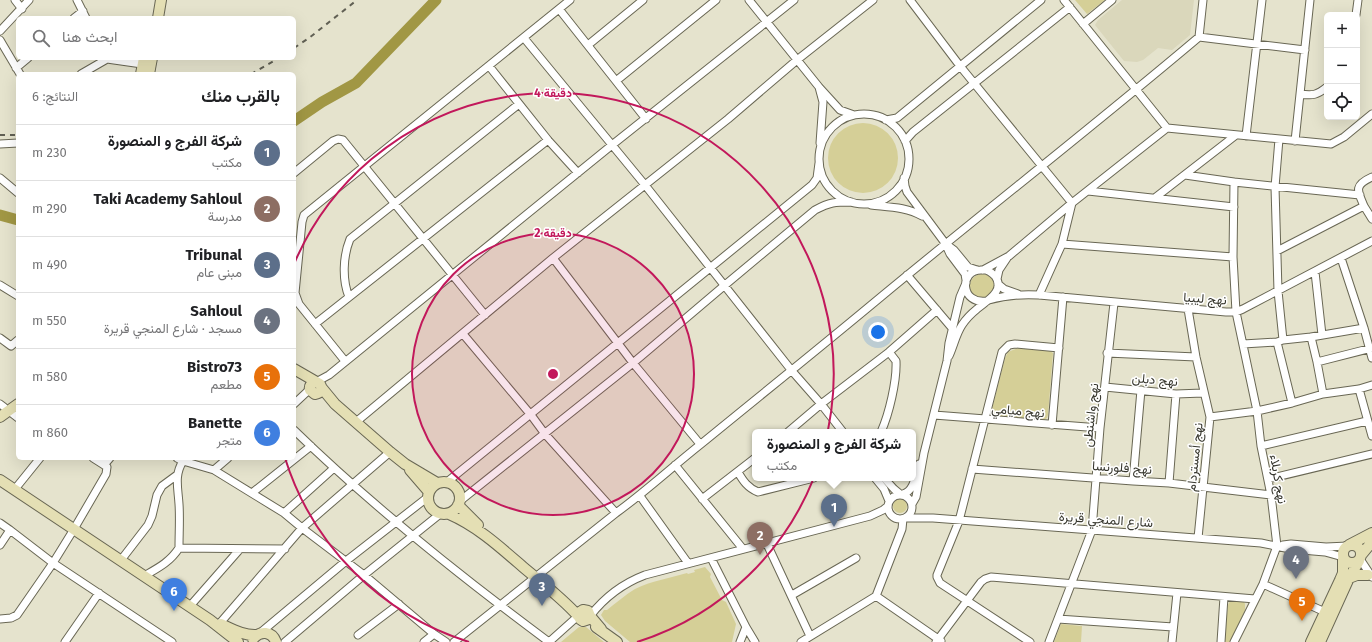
<!DOCTYPE html>
<html lang="ar">
<head>
<meta charset="utf-8">
<style>
  body { margin:0; font-family:"Fira Sans",Vazirmatn,sans-serif; background:#f2f2f2; color:#202124; direction:rtl }
  .controls { position:absolute; right:12px; top:12px; display:grid; overflow:hidden; border-radius:6px; box-shadow:0 4px 16px #0002 }
  .controls button { width:36px; height:36px; display:grid; place-items:center; padding:0; border:0; border-bottom:1px solid #e0e0e0; background:#fff; color:#202124; font:20px sans-serif }
  .you { position:absolute; left:878px; top:332px; width:14px; height:14px; margin:-10px; border:3px solid #fff; border-radius:50%; background:#1a73e8; box-shadow:0 0 0 6px #1a73e833 }
  .badge { display:grid; place-items:center; width:26px; height:26px; border-radius:50%; background:#8439aa; color:#fff; font-size:13px; font-weight:700 }
  .pin { position:absolute; translate:-50% -33px; filter:drop-shadow(0 1px 2px #0008) }
  .pin::after { content:''; position:absolute; top:21px; width:14px; height:12px; background:inherit; clip-path:polygon(0 0,100% 0,50% 100%) }
  .popup { position:absolute; left:752px; top:429px; width:164px; height:52px; box-sizing:border-box; display:grid; place-content:center; border-radius:6px; background:#fff; filter:drop-shadow(0 1px 3px #0005); font-size:13px; white-space:nowrap; color:#757577 }
  .popup b { font-size:15px; color:#202124 }
  .popup::after { content:''; position:absolute; left:50%; top:100%; margin-left:-8px; border:8px solid transparent; border-top-color:#fff }
  .list { margin:0; padding:0; list-style:none }
  h2 { display:flex; justify-content:space-between; align-items:center; height:52px; margin:0; padding:0 16px; font-size:17px }
  h2 small { font-size:13px; font-weight:400; color:#757577 }
  .list li { display:grid; grid-template-columns:26px 1fr auto; gap:12px; align-items:center; box-sizing:border-box; height:56px; padding:0 16px; border-top:1px solid #e0e0e0 }
  .list b { display:block; font-size:15px; white-space:nowrap }
  .list p { margin:0; font-size:13px; white-space:nowrap; color:#757577 }
  .list em { font-size:13px; font-style:normal; color:#757577 }
  .icon { flex:none; width:22px; height:22px; fill:none; stroke:currentColor; stroke-width:2; stroke-linecap:round; stroke-linejoin:round }
  .map { position:relative; flex:none; width:1372px; height:642px; overflow:hidden; direction:ltr }
  .search { position:absolute; background:#fff; box-shadow:0 4px 16px #0002; left:16px; top:16px; width:280px; height:44px; display:flex; align-items:center; gap:10px; box-sizing:border-box; padding:0 14px; border-radius:6px; color:#757577; font-size:15px }
  .panel { position:absolute; background:#fff; box-shadow:0 4px 16px #0002; left:16px; top:72px; width:280px; height:388px; border-radius:6px; direction:rtl }
  .map>svg:first-child { display:block }
  .built { fill:#dad7bb }
  .green { fill:#d5cf97 }
  .lines { fill:none; stroke-linecap:round; stroke-linejoin:round }
  .river { stroke:#a19744; stroke-width:11 }
  .street-casing { stroke:#696754; stroke-width:9 }
  .secondary-casing { stroke:#696754; stroke-width:12 }
  .street { stroke:#fff; stroke-width:7 }
  .secondary { stroke:#e4dfb4; stroke-width:10 }
  .rail { stroke:#616054; stroke-width:2; stroke-dasharray:5 5; stroke-linecap:butt }
  .ring { fill:none; stroke:#c2185b; stroke-width:2 }
  .labels { text-anchor:middle; stroke-width:3; stroke-linejoin:round; paint-order:stroke }
  .street-label { font-size:13px; fill:#38382f; stroke:#fff }
  .centre { fill:#c2185b; stroke:#fff; stroke-width:2 }
  .ring-label { font-size:12px; text-anchor:middle; font-weight:bold; fill:#c2185b; stroke:#fff; stroke-width:3; stroke-linejoin:round; paint-order:stroke }
</style>
</head>
<body>
<div class="map">
<svg width="1372" height="642" viewBox="0 0 1372 642">
  <rect width="100%" height="100%" fill="#e5e3cd"/>
  <!-- built -->
  <path class="built" d="M 1122,0 L 1194,0 L 1190,35 L 1172,50 L 1158,48 L 1143,60 L 1137,62 L 1124,61 L 1095,25 L 1098,20 Z"/>
  <!-- green -->
  <path class="green" d="M 1075,0 L 1105,0 L 1087,14 Z
    M828 158a35 35 0 1 1 70 0a35 35 0 1 1-70 0Z
    M970 286a12 12 0 1 1 24 0a12 12 0 1 1-24 0Z
    M 1018,348 L 1050,351 L 1053,353 L 1048,415 L 1047,418 L 1043,421 L 998,417 L 994,414 L 992,409 L 1005,358 L 1008,352 Z
    M893 506a7 7 0 1 1 14 0a7 7 0 1 1-14 0Z
    M 705,567 L 711,574 L 710,577 L 722,600 L 726,602 L 736,624 L 732,642 L 630,642 L 605,621 L 601,615 L 604,610 L 607,610 C 616,603 625,595 635,589 C 651,581 670,578 687,573 L 688,574 L 695,572 L 694,570 Z
    M 1230,601 L 1244,602 L 1245,604 L 1245,610 L 1231,642 L 1224,642 L 1228,605 Z
    M 1061,624 L 1082,626 L 1081,642 L 1054,642 Z
    M 579,627 L 586,627 L 604,642 L 561,642 Z"/>
  <g class="lines">
    <!-- river -->
    <path class="river" d="M 294,121 L 322,102 L 356,83 L 436,0
      M 0,215 L 18,220"/>
    <defs>
      <path id="street" d="M 15,0 L 22,9
        M 77,0 L 86,18
        M 749,0 L 819,87 L 840,110 L 854,115
        M 910,0 L 960,66 L 1072,203 L 1062,244
        M 1064,0 L 1167,128
        M 559,9 L 646,119
        M 1356,15 L 1358,0
        M 74,18 L 83,11
        M 1083,24 L 1112,0
        M 0,31 L 29,0
        M 1199,37 L 1203,0
        M 524,38 L 645,185 L 792,371 L 821,404 L 843,432
        M 0,40 L 20,74
        M 588,45 L 643,0
        M 106,58 L 107,59 L 142,64
        M 489,66 L 548,140 L 578,173
        M 16,68 L 28,58
        M 81,74 L 107,59
        M 616,81 L 716,0
        M 819,87 L 823,102 L 820,143
        M 1300,94 C 1313,96 1317,95 1327,87
        M819 159a45 45 0 1 1 90 0a45 45 0 1 1-90 0Z
        M 886,120 L 897,118 L 1041,0
        M 1246,136 L 1262,0
        M 1279,139 L 1275,187 L 1278,291 L 1283,340
        M 905,141 L 913,132 L 1070,7
        M 1295,141 L 1310,0
        M 0,144 L 18,143
        M 294,173 L 333,141 L 338,139 L 343,140 L 485,315
        M 1185,175 L 1234,182
        M 0,178 L 18,193
        M 904,178 L 905,186 L 907,192 L 945,243 L 950,254 L 965,274 L 966,280
        M 1088,191 L 1234,207
        M 1156,197 L 1236,135
        M 871,205 C 888,207 907,207 922,216
        M 1364,206 C 1357,190 1354,185 1372,177
        M 946,244 L 954,250 L 968,267 L 977,270
        M 1277,251 L 1364,206 L 1372,219
        M 553,258 L 633,363 L 700,444
        M 1341,258 L 1364,328 L 1372,358
        M 983,270 L 1009,256 L 1072,203 L 1167,128 L 1331,144 L 1344,137 L 1372,114
        M 1315,272 L 1322,335
        M 907,275 L 952,328
        M 997,279 L 999,270 L 1007,258
        M 998,284 L 1004,289 L 1018,294
        M 0,285 L 18,296
        M 1039,295 L 1062,244 L 1233,257
        M 349,297 C 342,280 343,256 350,239 L 519,104
        M 989,300 C 1006,295 1022,294 1039,295 L 1226,312 L 1236,312 L 1243,309 L 1372,241
        M 1188,309 L 1196,357 L 1210,417 L 1198,538
        M 315,324 L 548,140
        M 463,334 L 531,415 L 545,434 L 616,513
        M 1311,337 L 1317,362
        M 0,338 L 11,346 L 18,340
        M 1243,344 L 1277,342
        M 1107,353 L 1196,357
        M 949,356 C 954,345 956,334 962,325 C 966,319 972,313 977,309 C 986,301 1006,291 995,276 C 991,272 986,269 981,270 C 959,270 960,305 987,301
        M 345,361 L 299,304 L 295,293 L 302,222 L 304,215 L 570,0
        M 316,382 L 329,375 L 612,145 L 794,0
        M 1105,387 L 1176,394 L 1203,393
        M 1359,389 L 1372,436
        M 1323,394 L 1317,362 L 1372,348
        M 1292,403 L 1277,342 L 1283,340 L 1311,337 L 1364,328
        M 0,404 L 4,407
        M 294,404 L 310,389
        M 9,411 L 18,418
        M 934,415 L 1100,428
        M 1210,417 L 1257,411 L 1292,403 L 1323,394 L 1359,389 L 1372,385
        M 356,422 L 553,258 L 728,119 L 797,60 L 873,0
        M 1052,425 L 1063,297
        M 294,430 C 373,507 460,576 549,642
        M 788,432 L 821,404 L 889,352 L 937,310
        M 881,432 C 889,414 897,381 896,361 L 889,352
        M 1261,446 L 1367,421
        M 93,458 L 104,465
        M 177,458 L 183,461 C 174,475 178,488 179,504 C 180,518 179,533 179,548
        M 183,461 L 214,470 L 284,513 L 302,528 L 390,452
        M 675,465 L 743,549
        M 972,469 L 1133,481 L 1169,483 L 1271,495
        M 214,470 L 228,458
        M 738,472 C 743,481 748,488 758,492 L 814,478
        M 875,478 L 884,489 L 889,501
        M 884,478 L 894,489 L 900,494
        M 1268,479 L 1372,454
        M 1133,481 L 1141,390
        M 447,482 L 812,185 L 817,178 L 819,163
        M 1169,483 L 1176,394
        M 15,489 L 40,458
        M 252,493 L 311,446
        M 903,494 C 915,491 915,474 919,464
        M888 507a12 12 0 1 1 24 0a12 12 0 1 1-24 0Z
        M 640,496 L 688,563
        M 702,499 L 755,458
        M 460,501 L 633,363 L 725,285 L 815,210 C 830,202 835,202 851,202
        M 912,504 L 916,497 L 924,453 L 947,361 L 949,343 L 960,297 L 966,283
        M 284,513 L 334,468
        M 906,518 L 933,518 L 1261,543 L 1290,549 L 1325,552 L 1343,557
        M 0,523 L 10,530
        M 767,544 L 810,636
        M 0,545 L 10,530 L 53,563 L 172,642
        M 1283,545 L 1291,544 L 1326,547 L 1348,546
        M 711,558 L 746,627 L 740,642
        M 1360,559 L 1372,577
        M 121,560 L 148,525 L 152,516 L 157,495 L 162,486 L 177,475
        M 144,576 C 158,568 170,562 179,548 L 285,549
        M 1263,584 L 1325,612
        M 792,595 L 856,558
        M 876,596 L 941,641
        M 190,606 L 240,549
        M 590,616 C 604,598 624,583 645,575 L 870,516 L 883,510 L 888,506
        M 0,619 L 11,618 L 17,615 L 53,563 L 74,529 L 106,474 L 107,467 L 104,465 L 110,458
        M 1058,619 L 1173,627
        M 220,623 L 302,528 L 364,575 L 434,634 L 446,642
        M 746,627 L 755,642
        M 260,633 L 346,561 L 428,497
        M 358,635 L 399,604
        M 65,642 L 99,593
        M 285,642 L 364,575 L 440,514
        M 424,642 L 434,634
        M 454,642 L 616,513 C 645,492 672,467 701,444 C 761,395 822,346 882,296 C 987,209 1095,125 1199,37 L 1305,50
        M 549,642 L 578,616
        M 801,642 L 876,596 L 902,529 L 903,519
        M 936,642 L 981,582 L 985,579 L 991,577 L 1255,599
        M 1030,642 L 940,583 L 937,577 L 937,575 L 959,521 L 1002,352 L 1009,345 L 1015,344 L 1059,348
        M 1049,642 L 1092,530 L 1100,428 L 1114,303
        M 1172,642 L 1177,593
        M 1221,642 L 1224,597
        M 1234,642 L 1263,584 L 1277,546 L 1271,495 L 1261,446 L 1257,411 L 1236,312 L 1233,257 L 1234,182 L 1360,195"/>
      <path id="secondary" d="M 158,18 L 161,0
        M 141,74 L 144,58
        M 149,74 L 152,58
        M 294,369 L 320,384 C 323,389 321,393 315,394 L 310,390 C 309,386 311,383 316,382
        M 321,387 L 335,404 L 390,452 L 405,464 L 437,483
        M 0,417 L 18,404
        M 410,470 L 429,492
        M 0,480 L 210,620 L 238,642
        M428 498a16 16 0 1 1 32 0a16 16 0 1 1-32 0Z
        M 458,505 L 478,525
        M 449,514 C 477,526 500,547 523,567 C 542,583 562,598 578,616
        M1343 554a9 9 0 1 1 18 0a9 9 0 1 1-18 0Z
        M 1349,545 L 1372,533
        M 1362,554 L 1372,542
        M 1349,578 L 1357,575 L 1368,575
        M 590,616 L 589,619 L 583,621 L 580,619 L 578,615 L 580,612 L 583,610 L 588,611 L 590,616 L 601,629
        M 221,624 C 232,629 244,636 257,635
        M 596,627 L 617,642
        M 253,639 C 260,630 272,631 276,642
        M 1311,642 L 1340,580 L 1343,573 L 1343,559
        M 1320,642 L 1349,578 L 1359,561"/>
    </defs>
    <!-- street casing -->
    <use href="#street" class="street-casing"/>
    <!-- secondary casing -->
    <use href="#secondary" class="secondary-casing"/>
    <!-- street -->
    <use href="#street" class="street"/>
    <!-- secondary -->
    <use href="#secondary" class="secondary"/>
    <!-- rail -->
    <path class="rail" d="M 294,48 L 309,38 L 357,0
      M 251,74 L 279,58
      M 0,135 L 18,135"/>
  </g>
  <!-- distance rings -->
  <circle cx="553" cy="374" r="141" fill="#c2185b" fill-opacity=".12"/>
  <g class="ring">
    <circle cx="553" cy="374" r="141"/>
    <path d="M469 642A281 281 0 0 1 285 458M294 264A281 281 0 1 1 637 642"/>
  </g>
  <g class="labels">
    <!-- street labels -->
    <g class="street-label">
      <text transform="translate(1205 298) rotate(4)" y="5">نهج ليبيا</text>
      <text transform="translate(1155 379) rotate(5)" y="5">نهج دبلن</text>
      <text transform="translate(1018 410) rotate(5)" y="5">نهج ميامي</text>
      <text transform="translate(1090 415) rotate(-84)" y="5">نهج واشنطن</text>
      <text transform="translate(1194 457) rotate(-84)" y="5">نهج أمستردام</text>
      <text transform="translate(1122 467) rotate(4)" y="5">نهج فلورنسا</text>
      <text transform="translate(1279 479) rotate(80)" y="5">نهج كربلاء</text>
      <text transform="translate(1106 519) rotate(4)" y="5">شارع المنجي قريرة</text>
    </g>
  </g>
  <circle cx="553" cy="374" r="6" class="centre"/>
  <g class="ring-label">
    <text x="553" y="97">4 دقيقة</text>
    <text x="553" y="237">2 دقيقة</text>
  </g>
</svg>
<div class="controls">
<button>+</button>
<button>−</button>
<button><svg class="icon" aria-label="locate" viewBox="0 0 24 24"><circle cx="12" cy="12" r="6"/><path d="M12 2v4M12 18v4M2 12h4M18 12h4"/></svg></button>
</div>
<div class="you"></div>
<div class="pin badge" style="left:834px;top:527px;background:#5c6f8a">1</div>
<div class="popup"><b>شركة الفرج و المنصورة</b>مكتب</div>
<div class="pin badge" style="left:760px;top:555px;background:#8d6e63">2</div>
<div class="pin badge" style="left:542px;top:606px;background:#5c6f8a">3</div>
<div class="pin badge" style="left:1296px;top:579px;background:#6b7280">4</div>
<div class="pin badge" style="left:1302px;top:621px;background:#e8710a">5</div>
<div class="pin badge" style="left:174px;top:611px;background:#3f7fe0">6</div>
<div class="search"><svg class="icon" aria-label="search" viewBox="0 0 24 24"><circle cx="10" cy="10" r="6"/><path d="M15 15l6 6"/></svg>ابحث هنا</div>
<section class="panel">
<h2>بالقرب منك<small>النتائج: 6</small></h2>
<ul class="list">
<li><span class="badge" style="background:#5c6f8a">1</span><div><b>شركة الفرج و المنصورة</b><p>مكتب</p></div><em>230 m</em></li>
<li><span class="badge" style="background:#8d6e63">2</span><div><b>Taki Academy Sahloul</b><p>مدرسة</p></div><em>290 m</em></li>
<li><span class="badge" style="background:#5c6f8a">3</span><div><b>Tribunal</b><p>مبنى عام</p></div><em>490 m</em></li>
<li><span class="badge" style="background:#6b7280">4</span><div><b>Sahloul</b><p>مسجد · شارع المنجي قريرة</p></div><em>550 m</em></li>
<li><span class="badge" style="background:#e8710a">5</span><div><b>Bistro73</b><p>مطعم</p></div><em>580 m</em></li>
<li><span class="badge" style="background:#3f7fe0">6</span><div><b>Banette</b><p>متجر</p></div><em>860 m</em></li>
</ul>
</section>
</div>
</body>
</html>
